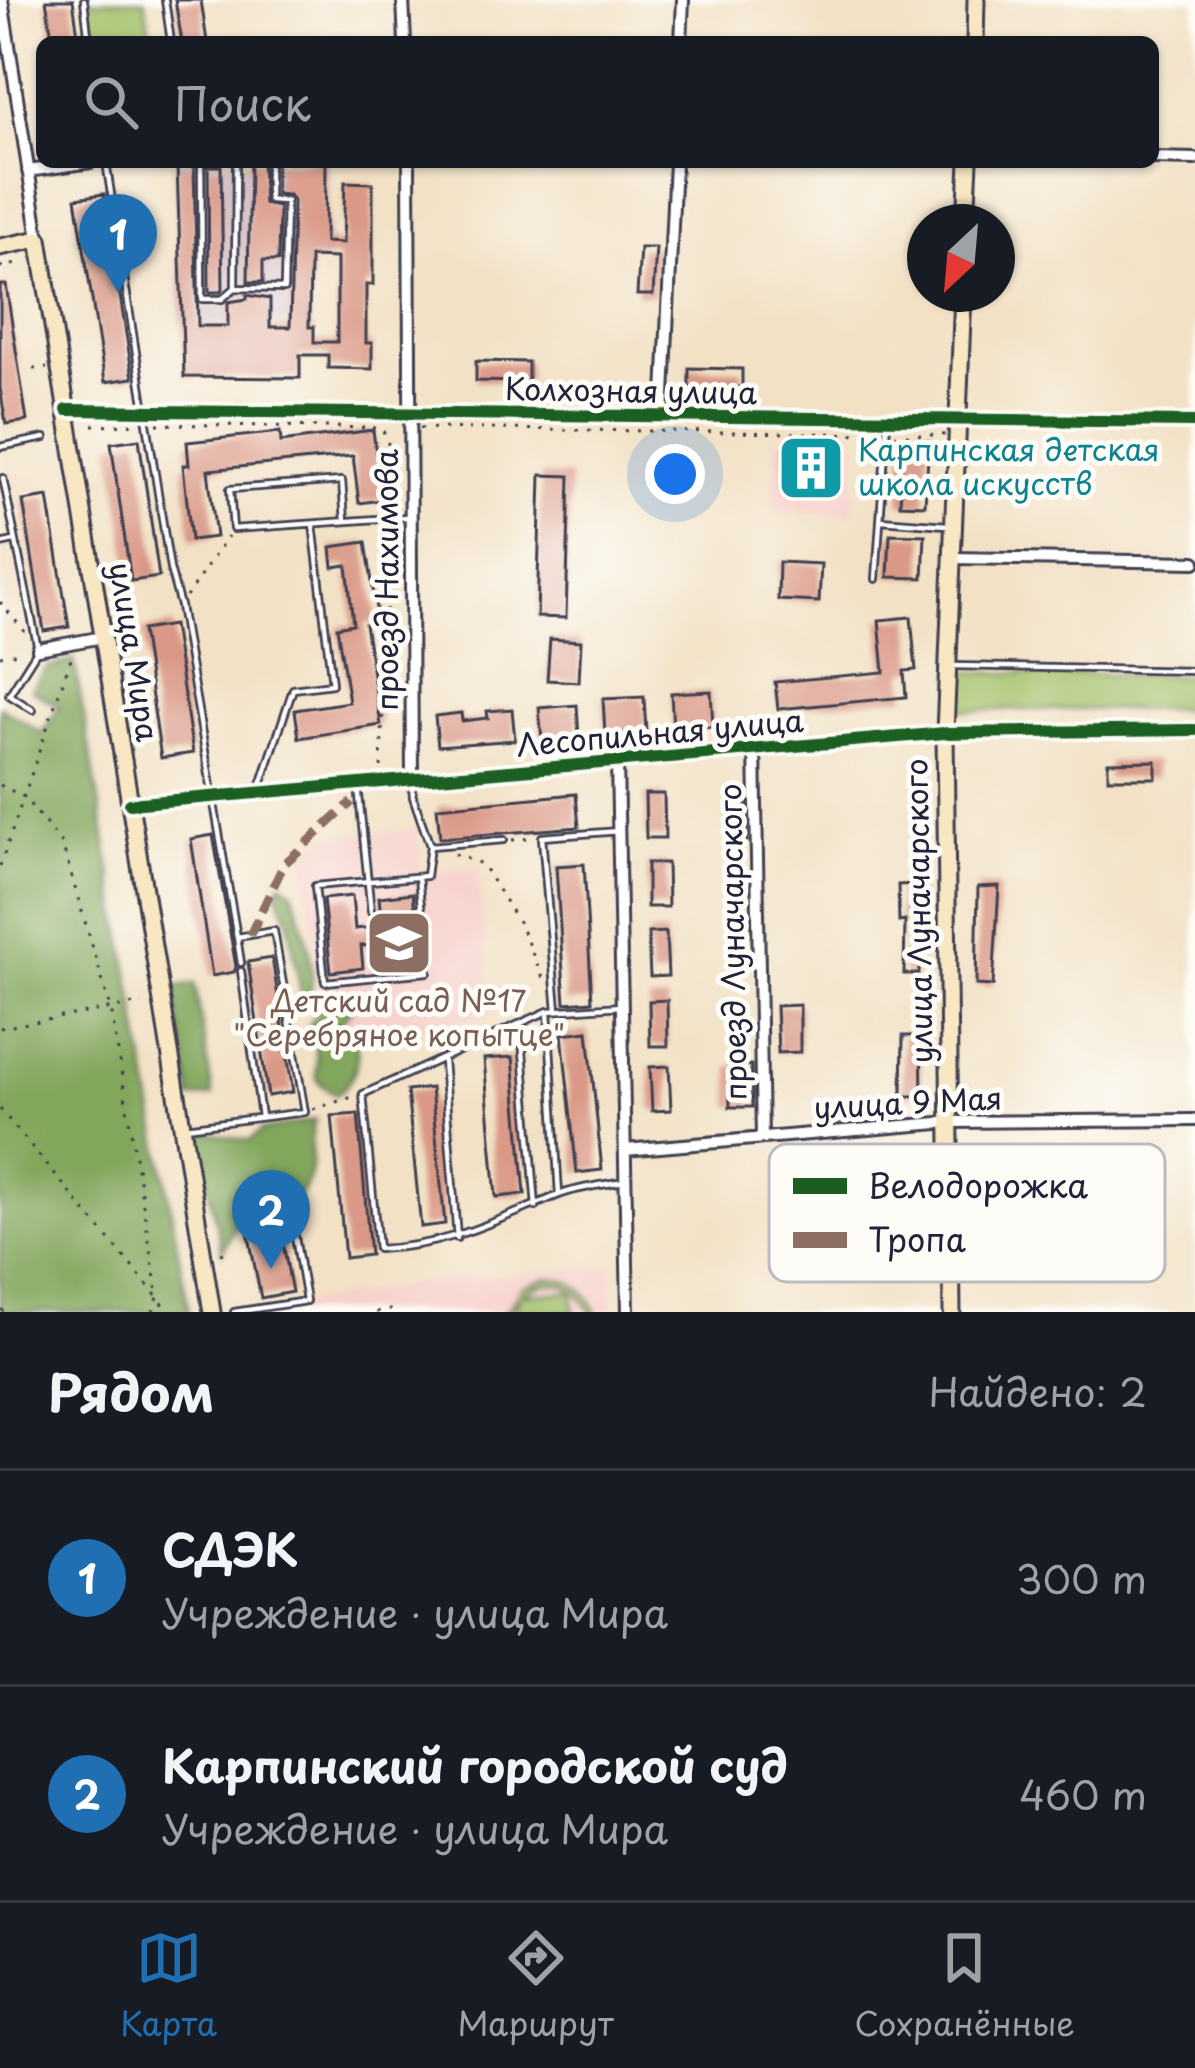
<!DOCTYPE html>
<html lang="ru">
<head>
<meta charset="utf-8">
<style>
  body { margin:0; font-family:"Playpen Sans",sans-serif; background:#20242c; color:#f1f3f6 }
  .compass { position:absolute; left:907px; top:204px; width:108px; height:108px; border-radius:50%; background:#171b24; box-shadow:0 3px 9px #0004; rotate:206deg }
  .you { position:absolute; left:675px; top:474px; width:42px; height:42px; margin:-30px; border:9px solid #fff; border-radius:50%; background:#1a73e8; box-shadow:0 0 0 18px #1a73e833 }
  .badge { display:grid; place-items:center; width:78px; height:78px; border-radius:50%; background:#1f6fb2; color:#fff; font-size:39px; font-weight:700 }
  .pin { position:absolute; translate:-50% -99px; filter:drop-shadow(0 3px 6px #0008) }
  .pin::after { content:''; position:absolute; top:63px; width:42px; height:36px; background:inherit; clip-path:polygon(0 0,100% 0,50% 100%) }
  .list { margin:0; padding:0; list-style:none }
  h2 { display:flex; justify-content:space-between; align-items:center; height:156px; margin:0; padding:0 48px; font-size:51px }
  h2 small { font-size:39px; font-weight:400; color:#9ea1a6 }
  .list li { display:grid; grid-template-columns:78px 1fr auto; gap:36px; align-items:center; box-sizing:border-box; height:216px; padding:0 48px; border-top:3px solid #363941 }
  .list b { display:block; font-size:45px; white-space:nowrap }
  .list p { margin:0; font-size:39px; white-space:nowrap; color:#9ea1a6 }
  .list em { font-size:39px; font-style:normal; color:#9ea1a6 }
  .icon { flex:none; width:66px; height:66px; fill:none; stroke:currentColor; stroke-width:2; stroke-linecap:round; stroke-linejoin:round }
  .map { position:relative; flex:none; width:1195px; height:1312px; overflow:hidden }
  .search { position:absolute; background:#171b24; box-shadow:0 3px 9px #0004; left:36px; right:36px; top:36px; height:132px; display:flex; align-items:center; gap:30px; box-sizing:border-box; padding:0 42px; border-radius:18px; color:#9ea1a6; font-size:45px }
  .sheet { height:588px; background:#171b24 }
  nav { display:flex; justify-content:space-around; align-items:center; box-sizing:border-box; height:168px; border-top:3px solid #363941; background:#171b24; font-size:33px; color:#9ea1a6 }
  nav a { display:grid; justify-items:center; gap:6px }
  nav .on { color:#1f6fb2 }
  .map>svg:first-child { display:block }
  .built { fill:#f7d0cb }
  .industrial { fill:#d2bec2 }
  .green { fill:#a3bf67; stroke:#627051; stroke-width:3 }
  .forest { fill:#82a65c; stroke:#52644c; stroke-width:3 }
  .building { fill:#da9987; fill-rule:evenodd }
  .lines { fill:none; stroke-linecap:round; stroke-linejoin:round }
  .lane-casing { stroke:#413f50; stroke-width:10 }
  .street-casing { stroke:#413f50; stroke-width:16 }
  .secondary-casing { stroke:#413f50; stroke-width:21 }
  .path { stroke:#413f50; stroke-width:3; stroke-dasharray:3 9; stroke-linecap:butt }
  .lane { stroke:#fff; stroke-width:4.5 }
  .street { stroke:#fff; stroke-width:10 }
  .secondary { stroke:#f9e7c3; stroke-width:15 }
  .quiet { stroke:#8d6e63; stroke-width:9; stroke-dasharray:18 9; stroke-linecap:butt }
  .cycleway-casing { stroke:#fdfcf7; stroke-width:20 }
  .cycleway { stroke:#1b5e20; stroke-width:12 }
  .labels { text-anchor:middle; stroke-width:10; stroke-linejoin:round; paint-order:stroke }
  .street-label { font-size:30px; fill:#22223b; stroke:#fdfcf7 }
  .culture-label { font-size:30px; fill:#0d838f; stroke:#fdfcf7; text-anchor:start }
  .education-label { font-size:30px; fill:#785e54; stroke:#fdfcf7 }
  .key { fill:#fdfcf7; stroke:#bbbbbf; stroke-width:3 }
  .key-label { font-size:33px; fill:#22223b }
</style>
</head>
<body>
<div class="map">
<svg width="1195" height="1312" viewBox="0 0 1195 1312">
  <rect width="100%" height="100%" fill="#fdfcf7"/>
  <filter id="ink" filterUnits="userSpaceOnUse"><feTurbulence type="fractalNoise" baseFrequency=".00833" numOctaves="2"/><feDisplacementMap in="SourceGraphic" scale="24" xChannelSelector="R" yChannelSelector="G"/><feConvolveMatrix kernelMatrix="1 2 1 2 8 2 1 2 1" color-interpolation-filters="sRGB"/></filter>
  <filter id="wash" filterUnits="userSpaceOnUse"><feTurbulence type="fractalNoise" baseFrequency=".004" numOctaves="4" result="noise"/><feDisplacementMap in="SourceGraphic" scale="48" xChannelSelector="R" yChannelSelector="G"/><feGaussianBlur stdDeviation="2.7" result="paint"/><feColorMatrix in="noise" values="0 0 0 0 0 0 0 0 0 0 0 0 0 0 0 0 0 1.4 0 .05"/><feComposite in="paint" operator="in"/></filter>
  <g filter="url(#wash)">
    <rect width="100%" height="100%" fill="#f2e1c5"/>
    <!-- built -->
    <path class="built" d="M 775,441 L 856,443 L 854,514 L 773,511 Z
      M 417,829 L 421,872 L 478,868 L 492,1014 L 324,1046 L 305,860 L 326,836 Z
      M 610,1266 L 612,1312 L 257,1312 L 431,1281 Z"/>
    <!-- industrial -->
    <path class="industrial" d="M 173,162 L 328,162 L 329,262 L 312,263 L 311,325 L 180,323 Z"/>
    <!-- green -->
    <path class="green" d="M 87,0 L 145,0 L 151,42 L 93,42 Z
      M 953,672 L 1195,676 L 1195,709 L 955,710 Z
      M 548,1278 C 571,1279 588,1290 596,1312 L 590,1312 C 577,1284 549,1275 524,1294 L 573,1292 L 574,1312 L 520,1312 L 518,1300 L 512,1312 L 505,1312 L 522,1287 Z"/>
    <!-- forest -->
    <path class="forest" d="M 74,660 L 189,1312 L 0,1312 L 0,707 L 42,733 L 59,707 L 31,689 L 47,668 Z
      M 281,882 L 293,890 C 302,922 320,968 308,1001 L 302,1000 L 288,919 L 277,890 Z
      M 195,984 L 213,1096 L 192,1099 L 173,987 Z
      M 337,1000 L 348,1000 L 351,1009 L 340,1024 C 368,1040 359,1078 336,1095 C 307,1077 320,1077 316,1052 C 314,1040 310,1034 310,1021 L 326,1003 Z
      M 315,1120 C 304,1152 322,1171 297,1197 L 283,1190 L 252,1188 L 238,1199 L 233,1211 L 237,1223 L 222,1252 L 202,1157 L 201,1138 L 206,1132 L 250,1141 L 261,1131 Z"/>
    <g id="blocks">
      <!-- building -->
      <path class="building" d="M 46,0 L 73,0 L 79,42 L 53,42 Z
        M 175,0 L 201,0 L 207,42 L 182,42 Z
        M 250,162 L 262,162 L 264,204 L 279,207 L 278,261 L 263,261 L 263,282 L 248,282 Z
        M 276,162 L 326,163 L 325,242 L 343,243 L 345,182 L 373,183 L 373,285 L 366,285 L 366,343 L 372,343 L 372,369 L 328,368 L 328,355 L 300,355 L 300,378 L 184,377 L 177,166 L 194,167 L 198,326 L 228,326 L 228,302 L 247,299 L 247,295 L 270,299 L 270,327 L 290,327 L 293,201 L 289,195 L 276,194 ZM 310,257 L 337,258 L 337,342 L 314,342 L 314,327 L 309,327 Z
        M 208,166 L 221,166 L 223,289 L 220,292 L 209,292 Z
        M 104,194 L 133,378 L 105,382 L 76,198 Z
        M 640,248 L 656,248 L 653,295 L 637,295 Z
        M 0,285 L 6,285 L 27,421 L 6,424 L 0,388 Z
        M 476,361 L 528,362 L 528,382 L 476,381 Z
        M 689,368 L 742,369 L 742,387 L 689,388 Z
        M 373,430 L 382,500 L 359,503 L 353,456 L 208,470 L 216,537 L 191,540 L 183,465 L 189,465 L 187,442 L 280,432 L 281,442 Z
        M 139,439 L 159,577 L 131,581 L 111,443 Z
        M 903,440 L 929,441 L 925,505 L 900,504 Z
        M 784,448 L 800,448 L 800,453 L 838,449 L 838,483 L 784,483 Z
        M 541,475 L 570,476 L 566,618 L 537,617 Z
        M 48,497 L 69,627 L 44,631 L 23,501 Z
        M 890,534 L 925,535 L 923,578 L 888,577 Z
        M 366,542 L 378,622 L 365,624 L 381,725 L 299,738 L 295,710 L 349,702 L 337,627 L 353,624 L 347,565 L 333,567 L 331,547 Z
        M 779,562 L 821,564 L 819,602 L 778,600 Z
        M 911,617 L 916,670 L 904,671 L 906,697 L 778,709 L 775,682 L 884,672 L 879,620 Z
        M 173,625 L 193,753 L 161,758 L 142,630 Z
        M 550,639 L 581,641 L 579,682 L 547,680 Z
        M 711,691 L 713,727 L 673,729 L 671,693 Z
        M 644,697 L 646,732 L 605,734 L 603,699 Z
        M 577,705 L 579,737 L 542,740 L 539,708 Z
        M 512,709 L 515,740 L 438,746 L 435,716 L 461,713 L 462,721 L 488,718 L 487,711 Z
        M 1156,761 L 1156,778 L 1108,778 L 1108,762 Z
        M 746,792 L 747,841 L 729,841 L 727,793 Z
        M 576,794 L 579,827 L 440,838 L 437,807 Z
        M 645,794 L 664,794 L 665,838 L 646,838 Z
        M 213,835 L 236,967 L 234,972 L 212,976 L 191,839 Z
        M 647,863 L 667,863 L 668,907 L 647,907 Z
        M 584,864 L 592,1001 L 565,1003 L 556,866 Z
        M 919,884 L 919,974 L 904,974 L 905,921 L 899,922 L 898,885 Z
        M 999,886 L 993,986 L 976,985 L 978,887 Z
        M 413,893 L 420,962 L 389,965 L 387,944 L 361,946 L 363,968 L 331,972 L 323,899 L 352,896 L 355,929 L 382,926 L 379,897 Z
        M 666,932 L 668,976 L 650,977 L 648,933 Z
        M 272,958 L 293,1092 L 268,1096 L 248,962 Z
        M 667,1000 L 668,1046 L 650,1046 L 649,1001 Z
        M 800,1005 L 800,1052 L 778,1053 L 776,1006 Z
        M 588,1031 L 602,1170 L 577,1173 L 562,1034 Z
        M 903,1036 L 921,1036 L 922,1096 L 902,1096 Z
        M 513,1057 L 525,1194 L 496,1197 L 484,1059 Z
        M 751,1065 L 752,1107 L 730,1107 L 729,1066 Z
        M 669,1066 L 671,1110 L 652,1111 L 650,1067 Z
        M 431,1088 L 445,1224 L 421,1227 L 407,1091 Z
        M 358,1114 L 370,1255 L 345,1258 L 332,1116 Z
        M 275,1200 L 292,1292 L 261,1298 L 243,1206 Z"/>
    </g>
  </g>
  <g filter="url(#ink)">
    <use href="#blocks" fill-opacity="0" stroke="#413f50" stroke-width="3"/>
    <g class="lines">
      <defs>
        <path id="lane" d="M 84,0 L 89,42
          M 165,0 L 171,42
          M 106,162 L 170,569 L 180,606 L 237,937 L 274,931 L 305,1112 L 185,1127
          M 201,162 L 202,299 L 222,299 L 235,288
          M 236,162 L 235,288 L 284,289 L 286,201 L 269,200 L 269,162
          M 0,447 L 45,438
          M 3,478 L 38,649 L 9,695 L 33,710
          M 881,520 L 947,525
          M 345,521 L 342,481 L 230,489 L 233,529 L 406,517
          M 0,544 L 14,541
          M 876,579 L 887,423
          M 953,666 L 1195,671
          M 412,782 L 413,797 L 430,846 L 426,876 L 315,886 L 325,982 L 428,972 L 418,877
          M 358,786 L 371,912
          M 260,788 L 293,689 L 332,684 L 313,524
          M 430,846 L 504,840
          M 237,937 L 241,963
          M 241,971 L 261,1117
          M 622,1006 L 548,1011 L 363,1094 L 378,1249 C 449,1246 494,1221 559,1195 C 579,1187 603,1185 624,1181
          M 557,1010 L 542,837 L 619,831
          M 548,1011 L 559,1195
          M 521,1027 L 536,1207
          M 443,1061 L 457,1238
          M 234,1312 L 306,1301 L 289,1202"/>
        <path id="street" d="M 2,0 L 39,239
          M 403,0 L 405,42
          M 681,42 L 683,0
          M 1153,158 L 1195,159
          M 409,162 L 412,782
          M 28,171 L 91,162
          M 67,410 L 1195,422
          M 663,416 L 675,162
          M 951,558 L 1195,562
          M 38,649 L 103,637
          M 755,747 L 762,1137
          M 617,762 L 628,1312
          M 130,804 L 945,733 L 1195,730
          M 625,1150 L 950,1122 L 1195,1120"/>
        <path id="secondary" d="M 975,42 L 976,0
          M 966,222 L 969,162
          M 0,247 L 39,239 L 212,1312
          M 952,1312 L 945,733 L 963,294"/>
      </defs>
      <!-- lane casing -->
      <use href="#lane" class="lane-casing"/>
      <!-- street casing -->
      <use href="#street" class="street-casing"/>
      <!-- secondary casing -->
      <use href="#secondary" class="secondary-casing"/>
      <!-- path -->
      <path class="path" d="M 0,267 L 17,264
        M 33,369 L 47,368
        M 157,424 L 382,428 L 392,454 L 390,510
        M 93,425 L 136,424
        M 420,428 L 879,434
        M 894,435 L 945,435
        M 186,597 L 228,536
        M 0,602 L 26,633
        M 0,656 L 18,653
        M 381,767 L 389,525
        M 0,785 L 24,797 L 62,844 L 111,1009 L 158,1297 L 153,1312
        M 512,840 L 532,838
        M 454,854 L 482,864 L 520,925 L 545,983
        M 0,866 L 72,655
        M 0,1028 L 142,1003
        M 0,1109 L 170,1312
        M 313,1109 L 356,1096
        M 221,1254 L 231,1251
        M 0,1297 L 3,1312
        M 376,1312 L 395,1309"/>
      <!-- lane -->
      <use href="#lane" class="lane"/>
      <!-- street -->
      <use href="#street" class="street"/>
      <!-- secondary -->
      <use href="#secondary" class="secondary"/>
      <!-- quiet -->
      <path class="quiet" d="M 250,935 L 284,864 L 352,802"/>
      <defs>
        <path id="cycleway" d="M 67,410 L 1195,422
          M 130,804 L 945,733 L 1195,730"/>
      </defs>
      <!-- cycleway casing -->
      <use href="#cycleway" class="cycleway-casing"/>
      <!-- cycleway -->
      <use href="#cycleway" class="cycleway"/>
    </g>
  </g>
  <!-- icons -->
  <defs>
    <symbol id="building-square" viewBox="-11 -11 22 22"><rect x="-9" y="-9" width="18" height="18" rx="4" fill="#0f9aa8" stroke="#fdfcf7"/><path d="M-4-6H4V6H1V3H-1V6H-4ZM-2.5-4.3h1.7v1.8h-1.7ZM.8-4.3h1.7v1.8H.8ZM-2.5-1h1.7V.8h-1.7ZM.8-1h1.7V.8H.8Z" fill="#fff"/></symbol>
    <symbol id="school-square" viewBox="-11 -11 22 22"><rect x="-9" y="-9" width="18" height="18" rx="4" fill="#8d6e63" stroke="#fdfcf7"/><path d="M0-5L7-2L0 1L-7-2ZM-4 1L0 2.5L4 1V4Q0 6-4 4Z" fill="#fff"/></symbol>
  </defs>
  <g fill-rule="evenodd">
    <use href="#building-square" x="773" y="430" width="76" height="76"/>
    <use href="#school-square" x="361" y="905" width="76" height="76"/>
  </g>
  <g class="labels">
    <!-- street labels -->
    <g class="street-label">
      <text transform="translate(631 392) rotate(1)" y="10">Колхозная улица</text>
      <text transform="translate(388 580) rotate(-90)" y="10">проезд Нахимова</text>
      <text transform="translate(133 652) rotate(81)" y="10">улица Мира</text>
      <text transform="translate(660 734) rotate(-5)" y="10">Лесопильная улица</text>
      <text transform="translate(920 911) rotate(-91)" y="10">улица Луначарского</text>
      <text transform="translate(734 942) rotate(-91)" y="10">проезд Луначарского</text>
      <text transform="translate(908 1104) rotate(-3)" y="10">улица 9 Мая</text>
    </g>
    <!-- culture labels -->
    <g class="culture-label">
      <text x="858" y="461">Карпинская детская<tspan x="858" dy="34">школа искусств</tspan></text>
    </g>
    <!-- education labels -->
    <g class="education-label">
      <text x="399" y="1012">Детский сад №17<tspan x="399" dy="34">"Серебряное копытце"</tspan></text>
    </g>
  </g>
  <!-- legend -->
  <rect x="769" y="1144" width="396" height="138" rx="18" class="key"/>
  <rect x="793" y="1178" width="54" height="16" fill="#1b5e20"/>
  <rect x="793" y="1232" width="54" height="16" fill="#8d6e63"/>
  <g class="key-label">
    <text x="868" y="1198">Велодорожка</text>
    <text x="868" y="1252">Тропа</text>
  </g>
</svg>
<svg class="compass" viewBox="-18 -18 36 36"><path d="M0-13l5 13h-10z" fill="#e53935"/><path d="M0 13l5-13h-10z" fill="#9ea1a6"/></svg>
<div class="you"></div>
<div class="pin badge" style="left:118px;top:293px">1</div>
<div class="pin badge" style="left:271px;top:1269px">2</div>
<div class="search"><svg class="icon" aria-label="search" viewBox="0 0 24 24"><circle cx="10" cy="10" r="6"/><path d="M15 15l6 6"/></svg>Поиск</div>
</div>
<section class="sheet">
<h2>Рядом<small>Найдено: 2</small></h2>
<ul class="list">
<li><span class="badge">1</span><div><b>СДЭК</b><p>Учреждение · улица Мира</p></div><em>300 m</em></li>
<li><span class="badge">2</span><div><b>Карпинский городской суд</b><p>Учреждение · улица Мира</p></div><em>460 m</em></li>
</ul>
</section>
<nav>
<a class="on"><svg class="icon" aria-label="map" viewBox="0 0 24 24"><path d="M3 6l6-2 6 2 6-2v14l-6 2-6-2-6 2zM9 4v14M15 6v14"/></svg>Карта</a>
<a><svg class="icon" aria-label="directions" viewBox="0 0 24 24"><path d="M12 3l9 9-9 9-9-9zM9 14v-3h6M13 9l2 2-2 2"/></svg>Маршрут</a>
<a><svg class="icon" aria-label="saved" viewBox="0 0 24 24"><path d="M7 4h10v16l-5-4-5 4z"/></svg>Сохранённые</a>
</nav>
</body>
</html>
